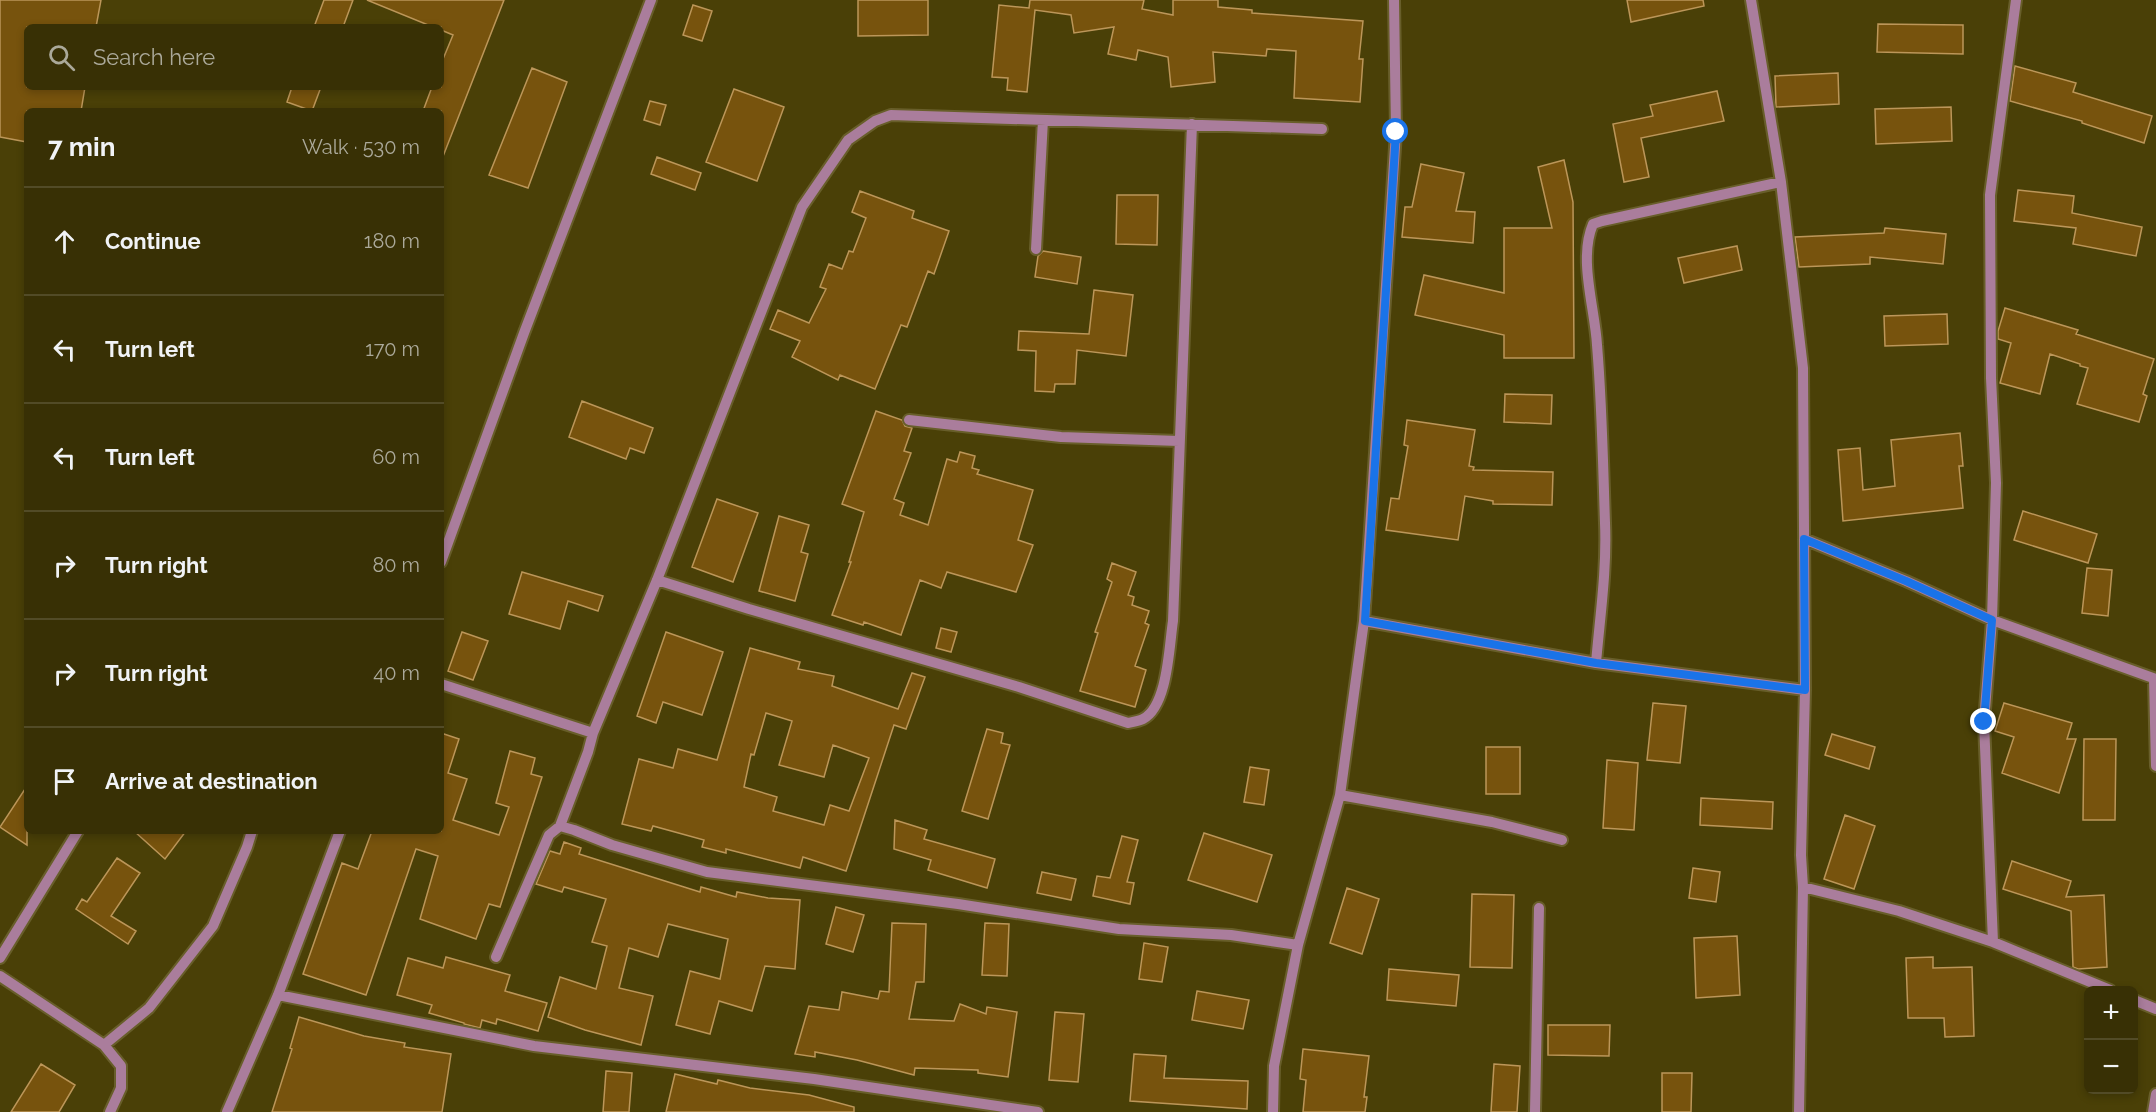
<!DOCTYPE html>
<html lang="en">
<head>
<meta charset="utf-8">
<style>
  body { margin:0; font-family:Raleway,sans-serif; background:#3f380f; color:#f1f3f6 }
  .controls { position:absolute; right:18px; bottom:18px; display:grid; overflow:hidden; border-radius:9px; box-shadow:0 3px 9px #0003 }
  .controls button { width:54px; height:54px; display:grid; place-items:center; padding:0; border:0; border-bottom:2px solid #524b27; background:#383005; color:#f1f3f6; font:30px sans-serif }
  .stop { position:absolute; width:18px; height:18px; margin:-14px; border:4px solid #1a73e8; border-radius:50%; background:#fff }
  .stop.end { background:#1a73e8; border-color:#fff; box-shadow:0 2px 6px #0008 }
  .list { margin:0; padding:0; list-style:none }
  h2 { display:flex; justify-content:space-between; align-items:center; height:78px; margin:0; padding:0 24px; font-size:26px }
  h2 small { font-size:20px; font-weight:400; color:#aba99a }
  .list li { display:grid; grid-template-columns:39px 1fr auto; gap:18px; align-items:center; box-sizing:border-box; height:108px; padding:0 24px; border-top:2px solid #524b27 }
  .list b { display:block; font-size:22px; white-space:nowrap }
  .list em { font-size:20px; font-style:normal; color:#aba99a }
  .icon { flex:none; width:33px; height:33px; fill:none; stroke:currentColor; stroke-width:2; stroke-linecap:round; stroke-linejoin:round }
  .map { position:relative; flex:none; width:2156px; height:1112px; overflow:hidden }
  .search { position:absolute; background:#383005; box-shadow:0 3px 9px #0003; left:24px; top:24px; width:420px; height:66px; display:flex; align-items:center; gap:15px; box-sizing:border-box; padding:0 21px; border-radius:9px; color:#aba99a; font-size:22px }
  .panel { position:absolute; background:#383005; box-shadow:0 3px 9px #0003; left:24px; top:108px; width:420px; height:726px; border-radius:9px }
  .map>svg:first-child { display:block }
  .building { fill:#77530d; stroke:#bc9659; stroke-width:1.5; fill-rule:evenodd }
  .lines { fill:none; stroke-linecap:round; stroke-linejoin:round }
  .minor-casing { stroke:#685e2a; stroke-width:14 }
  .minor { stroke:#aa7d9c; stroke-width:10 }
  .route { stroke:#1a73e8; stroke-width:8 }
</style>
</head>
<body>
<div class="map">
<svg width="2156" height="1112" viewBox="0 0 2156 1112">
  <rect width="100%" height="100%" fill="#4a4007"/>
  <!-- building -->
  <path class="building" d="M 0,0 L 101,0 L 96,27 L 27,27 L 27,87 L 85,87 L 81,111 L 27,111 L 27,142 L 0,137 Z
    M 324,0 L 353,0 L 343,27 L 314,27 Z
    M 367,0 L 504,0 L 442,159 L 441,111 L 423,111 L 432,87 L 441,87 L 441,64 L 453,35 L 441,30 L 441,27 L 433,27 Z
    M 858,0 L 928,0 L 928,35 L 858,36 Z
    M 1030,0 L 1144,0 L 1142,9 L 1173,15 L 1173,0 L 1218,0 L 1218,7 L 1252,10 L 1252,13 L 1363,21 L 1359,59 L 1363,59 L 1360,102 L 1294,98 L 1296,51 L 1267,49 L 1266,56 L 1213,52 L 1215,82 L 1171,87 L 1168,57 L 1138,50 L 1136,60 L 1108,54 L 1114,27 L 1074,33 L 1071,15 L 1035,10 L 1027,92 L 1007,90 L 1008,78 L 992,77 L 999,5 L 1029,8 Z
    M 1627,0 L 1703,0 L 1704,6 L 1631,22 Z
    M 693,5 L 712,11 L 702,41 L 683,35 Z
    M 1878,24 L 1963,25 L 1963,54 L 1877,52 Z
    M 2015,66 L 2076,83 L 2073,92 L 2152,116 L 2144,143 L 2082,123 L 2082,121 L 2010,101 Z
    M 532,68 L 567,82 L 528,188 L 489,175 Z
    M 1838,73 L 1839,104 L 1776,107 L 1775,76 Z
    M 292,87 L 321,87 L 312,111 L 287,102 Z
    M 734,89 L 784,107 L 757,181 L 706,162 Z
    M 1717,91 L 1724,121 L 1641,138 L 1649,177 L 1624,182 L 1613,124 L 1653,116 L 1650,105 Z
    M 650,101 L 666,105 L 660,125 L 644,120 Z
    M 1951,107 L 1952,141 L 1876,144 L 1875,109 Z
    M 657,157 L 701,173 L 695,190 L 651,174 Z
    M 1564,160 L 1573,202 L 1574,358 L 1504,358 L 1504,335 L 1415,315 L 1424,275 L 1504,293 L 1504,228 L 1552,228 L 1538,167 Z
    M 1421,164 L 1464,173 L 1456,211 L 1475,212 L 1473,243 L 1402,237 L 1405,207 L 1412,207 Z
    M 2018,190 L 2074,196 L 2072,213 L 2142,227 L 2136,256 L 2073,244 L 2076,228 L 2014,221 Z
    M 860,191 L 914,211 L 912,218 L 949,231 L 934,274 L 928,271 L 907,327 L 901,325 L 875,389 L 840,375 L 838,380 L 792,357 L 800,341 L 770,329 L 778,310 L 809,323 L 826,289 L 820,287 L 829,264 L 842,269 L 849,251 L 853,252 L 866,218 L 852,212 Z
    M 1117,195 L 1158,195 L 1157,245 L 1116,244 Z
    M 1885,228 L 1946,234 L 1943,264 L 1870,257 L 1870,264 L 1799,267 L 1795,237 L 1884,233 Z
    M 1737,246 L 1742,270 L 1684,283 L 1678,258 Z
    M 1043,251 L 1081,257 L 1077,284 L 1035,277 L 1038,256 Z
    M 1094,290 L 1133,295 L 1126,356 L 1077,350 L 1075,384 L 1055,384 L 1054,392 L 1035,391 L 1036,351 L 1018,350 L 1019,331 L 1089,334 Z
    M 2005,308 L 2078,330 L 2076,334 L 2154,359 L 2143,394 L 2147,396 L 2139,422 L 2077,404 L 2088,368 L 2080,366 L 2080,364 L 2050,354 L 2040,394 L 2000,383 L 2011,343 L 1998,339 L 1998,331 Z
    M 1947,314 L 1948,344 L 1885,346 L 1884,316 Z
    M 1505,394 L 1552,395 L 1551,424 L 1504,422 Z
    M 582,401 L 653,428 L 644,453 L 630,448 L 626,459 L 569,437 Z
    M 876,411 L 902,420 L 905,426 L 912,428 L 904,451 L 911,453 L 894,499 L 904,503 L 900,515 L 928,525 L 947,459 L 957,462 L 960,452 L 975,456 L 972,468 L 979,470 L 977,474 L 1033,490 L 1018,540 L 1033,545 L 1016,592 L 947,572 L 941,588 L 920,580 L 901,635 L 864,622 L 863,625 L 832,615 L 851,562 L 849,562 L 864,512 L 842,504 Z
    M 1407,420 L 1475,430 L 1469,466 L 1474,467 L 1473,470 L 1553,472 L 1552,505 L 1493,504 L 1493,501 L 1465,496 L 1458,540 L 1386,530 L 1391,498 L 1399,499 L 1408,446 L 1404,445 Z
    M 1960,433 L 1963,466 L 1959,466 L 1963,508 L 1843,521 L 1838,450 L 1860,448 L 1863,490 L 1895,486 L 1891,440 Z
    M 717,499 L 758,513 L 733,582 L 692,567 Z
    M 2023,511 L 2097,534 L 2088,563 L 2014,540 Z
    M 779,516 L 809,525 L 801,552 L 808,554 L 795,601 L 759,591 Z
    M 1112,563 L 1136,572 L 1128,595 L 1134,597 L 1132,605 L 1149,611 L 1145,623 L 1149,625 L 1135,666 L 1146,670 L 1135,707 L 1080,691 L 1098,633 L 1095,632 L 1112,582 L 1107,579 Z
    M 2087,568 L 2112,570 L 2108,616 L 2082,613 Z
    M 522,572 L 603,596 L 598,611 L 568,601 L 560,629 L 509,614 Z
    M 941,628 L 957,632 L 951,652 L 936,648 Z
    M 462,632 L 488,641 L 473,680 L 448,671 Z
    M 666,632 L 723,652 L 702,715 L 663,702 L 656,723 L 637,716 Z
    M 750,648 L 800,662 L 798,669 L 834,676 L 832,686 L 898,709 L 912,673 L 925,677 L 906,729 L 894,725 L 846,871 L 803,857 L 800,868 L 726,849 L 726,853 L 702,847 L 704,840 L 653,826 L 651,831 L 622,824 L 639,759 L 673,768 L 678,749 L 717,760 ZM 766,713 L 792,721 L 779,765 L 824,777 L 833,745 L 869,758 L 849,811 L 830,805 L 824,825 L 773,811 L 777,797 L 744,787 L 751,754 L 754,755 Z
    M 1653,703 L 1686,706 L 1680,763 L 1647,760 Z
    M 2004,703 L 2072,723 L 2067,739 L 2076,739 L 2059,793 L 2002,773 L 2014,737 L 1995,731 Z
    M 987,729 L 1003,733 L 1001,743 L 1010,745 L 988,819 L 962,811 Z
    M 441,733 L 459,739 L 448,773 L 467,779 L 453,820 L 499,835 L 509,807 L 496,803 L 510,751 L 535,758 L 531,774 L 542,777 L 500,907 L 489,904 L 476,939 L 420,919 L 438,856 L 416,849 L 366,995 L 303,974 L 342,863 L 358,869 L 372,831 L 441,831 Z
    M 1832,734 L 1875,747 L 1869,769 L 1825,755 Z
    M 2084,739 L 2116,739 L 2115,820 L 2083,820 Z
    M 1486,747 L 1520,747 L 1520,794 L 1486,794 Z
    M 1607,760 L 1638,763 L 1634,830 L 1603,828 Z
    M 1250,767 L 1269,770 L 1264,805 L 1244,802 Z
    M 27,786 L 27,845 L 0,827 Z
    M 1701,798 L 1773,802 L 1772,829 L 1700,825 Z
    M 1845,815 L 1875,826 L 1854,889 L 1824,879 Z
    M 895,820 L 927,830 L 924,839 L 995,859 L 987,888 L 928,870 L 931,860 L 894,849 Z
    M 134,831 L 186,831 L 165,859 Z
    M 1204,833 L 1272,855 L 1257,902 L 1188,880 Z
    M 1122,836 L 1138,840 L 1127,882 L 1134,883 L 1130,904 L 1093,896 L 1097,876 L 1110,878 Z
    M 564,842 L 581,848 L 579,854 L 700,892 L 701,887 L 736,897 L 737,892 L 768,898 L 800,900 L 795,969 L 765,966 L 752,1011 L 719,1001 L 710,1034 L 676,1025 L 690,971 L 720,979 L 728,939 L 668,924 L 658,957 L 629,948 L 619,988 L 653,996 L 641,1045 L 585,1030 L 548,1017 L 560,977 L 596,989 L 607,946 L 592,942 L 606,899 L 564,887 L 562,892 L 536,884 L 550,851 L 560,854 Z
    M 117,858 L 140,873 L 111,916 L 136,931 L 128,944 L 76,909 L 82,899 L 87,902 Z
    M 2012,861 L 2071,881 L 2066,897 L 2104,895 L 2107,967 L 2078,969 L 2073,967 L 2071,911 L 2003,889 Z
    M 1693,868 L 1720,872 L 1716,902 L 1689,898 Z
    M 1042,872 L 1076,879 L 1071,900 L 1037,893 Z
    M 1347,888 L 1379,899 L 1362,954 L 1330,943 Z
    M 1472,894 L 1514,895 L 1512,968 L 1470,967 Z
    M 836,907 L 864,915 L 853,952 L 826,944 Z
    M 892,923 L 926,924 L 924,982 L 916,982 L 909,1019 L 954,1021 L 960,1004 L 986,1014 L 987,1007 L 1017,1012 L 1008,1077 L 978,1073 L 978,1070 L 915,1068 L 914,1075 L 857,1060 L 815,1052 L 815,1057 L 795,1054 L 809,1006 L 839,1010 L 842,992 L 878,999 L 880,991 L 889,992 Z
    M 985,923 L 1009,924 L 1007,976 L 982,975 Z
    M 1737,936 L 1740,995 L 1696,998 L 1694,938 Z
    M 1144,943 L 1168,947 L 1162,982 L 1139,979 Z
    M 446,957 L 510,975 L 505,991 L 547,1003 L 538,1031 L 497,1019 L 496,1024 L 482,1020 L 480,1028 L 464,1024 L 464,1023 L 429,1013 L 432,1005 L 397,995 L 408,958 L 443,968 Z
    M 1933,957 L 1933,968 L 1972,967 L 1974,1036 L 1945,1037 L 1944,1018 L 1908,1018 L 1906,958 Z
    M 1389,969 L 1459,975 L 1456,1006 L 1387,1000 Z
    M 1197,991 L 1249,1000 L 1243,1029 L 1192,1020 Z
    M 1055,1012 L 1084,1014 L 1078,1082 L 1049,1080 Z
    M 299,1017 L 364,1036 L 405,1043 L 404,1047 L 451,1054 L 442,1112 L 272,1112 L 292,1049 L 290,1048 Z
    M 1548,1025 L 1610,1025 L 1609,1056 L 1548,1055 Z
    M 1303,1049 L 1369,1056 L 1364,1097 L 1367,1097 L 1365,1112 L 1303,1112 L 1306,1080 L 1300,1079 Z
    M 1134,1054 L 1166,1056 L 1164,1078 L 1248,1081 L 1247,1109 L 1130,1101 Z
    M 41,1064 L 75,1085 L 59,1112 L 11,1112 Z
    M 1494,1064 L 1520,1066 L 1517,1112 L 1491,1112 Z
    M 606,1071 L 632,1073 L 629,1112 L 603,1112 Z
    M 1662,1073 L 1692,1073 L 1691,1112 L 1662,1112 Z
    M 675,1074 L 717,1084 L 718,1080 L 750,1088 L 809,1095 L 854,1107 L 854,1112 L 666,1112 Z"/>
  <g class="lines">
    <defs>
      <path id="minor" d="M 1751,0 L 1781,182 L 1803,368 L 1805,690 L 1801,855 L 1803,887 L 1799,1112
        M 1036,249 L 1043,120
        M 909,420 L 1061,437 L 1179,441
        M 1804,539 L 1906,581 L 1992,620 L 2156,679
        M 441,562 L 524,333 L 651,0
        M 657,580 L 749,609 L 1019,687 L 1128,723 C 1133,722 1139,721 1143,719 C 1168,706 1169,646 1173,621 L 1192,124
        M 1364,621 L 1596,663 L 1805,690
        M 1596,663 C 1600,616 1607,570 1605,523 C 1603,464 1602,404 1597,345 C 1595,308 1578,259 1593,224 L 1602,221 L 1781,182
        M 2154,679 L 2156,766
        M 441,684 L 593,733 L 588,752 L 560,826 L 549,835 L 496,957
        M 593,733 L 657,580 L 802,207 L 848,140 L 875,121 L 891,115 L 1322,129
        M 1340,795 L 1492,822 L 1562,840
        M 560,826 L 574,830 L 612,845 L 707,872 L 958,904 L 1119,929 L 1231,935 L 1298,945
        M 1803,887 L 1899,911 L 1993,942 L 2110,990
        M 1993,942 L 1984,722 L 1992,620 L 1996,483 L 1991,378 L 1990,195 L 2016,0
        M 0,958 L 78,831
        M 0,976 L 104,1045 L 121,1066 L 121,1088 L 110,1112
        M 278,995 L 534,1046 L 814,1079 L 1038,1112
        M 2134,1000 L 2156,1009
        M 104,1045 L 149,1008 L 213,926 L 247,847 L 252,831
        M 227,1112 L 278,995 L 340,831
        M 1273,1112 L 1274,1066 L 1298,945 L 1340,795 L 1364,621 L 1396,132 L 1394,0
        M 1535,1112 L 1539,908
        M 2153,1112 L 2156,1094"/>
    </defs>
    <!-- minor casing -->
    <use href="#minor" class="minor-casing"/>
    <!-- minor -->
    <use href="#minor" class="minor"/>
  </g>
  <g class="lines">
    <!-- route -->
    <path class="route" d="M 1396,132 L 1365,621 L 1596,663 L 1805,690 L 1804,539 L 1906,581 L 1992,620 L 1984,722"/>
  </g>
</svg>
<div class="controls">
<button>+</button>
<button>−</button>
</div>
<div class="stop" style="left:1396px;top:132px"></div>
<div class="stop end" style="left:1984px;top:722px"></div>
<div class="search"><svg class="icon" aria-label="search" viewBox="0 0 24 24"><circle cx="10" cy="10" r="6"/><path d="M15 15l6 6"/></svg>Search here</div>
<section class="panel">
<h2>7 min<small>Walk · 530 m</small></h2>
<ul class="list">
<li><svg class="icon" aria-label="ahead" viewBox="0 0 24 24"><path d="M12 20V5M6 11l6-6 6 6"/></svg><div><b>Continue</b></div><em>180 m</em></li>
<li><svg class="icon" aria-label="left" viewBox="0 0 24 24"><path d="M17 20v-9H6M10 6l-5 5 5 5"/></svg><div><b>Turn left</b></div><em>170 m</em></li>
<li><svg class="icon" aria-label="left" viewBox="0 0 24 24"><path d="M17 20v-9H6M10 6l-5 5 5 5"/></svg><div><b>Turn left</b></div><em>60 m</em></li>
<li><svg class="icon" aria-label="right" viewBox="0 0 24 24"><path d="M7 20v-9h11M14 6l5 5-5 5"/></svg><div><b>Turn right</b></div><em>80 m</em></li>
<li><svg class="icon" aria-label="right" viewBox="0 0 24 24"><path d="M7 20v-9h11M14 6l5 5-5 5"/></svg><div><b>Turn right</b></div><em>40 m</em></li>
<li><svg class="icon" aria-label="arrive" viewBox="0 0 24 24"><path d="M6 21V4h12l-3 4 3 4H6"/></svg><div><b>Arrive at destination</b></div></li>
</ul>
</section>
</div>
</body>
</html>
